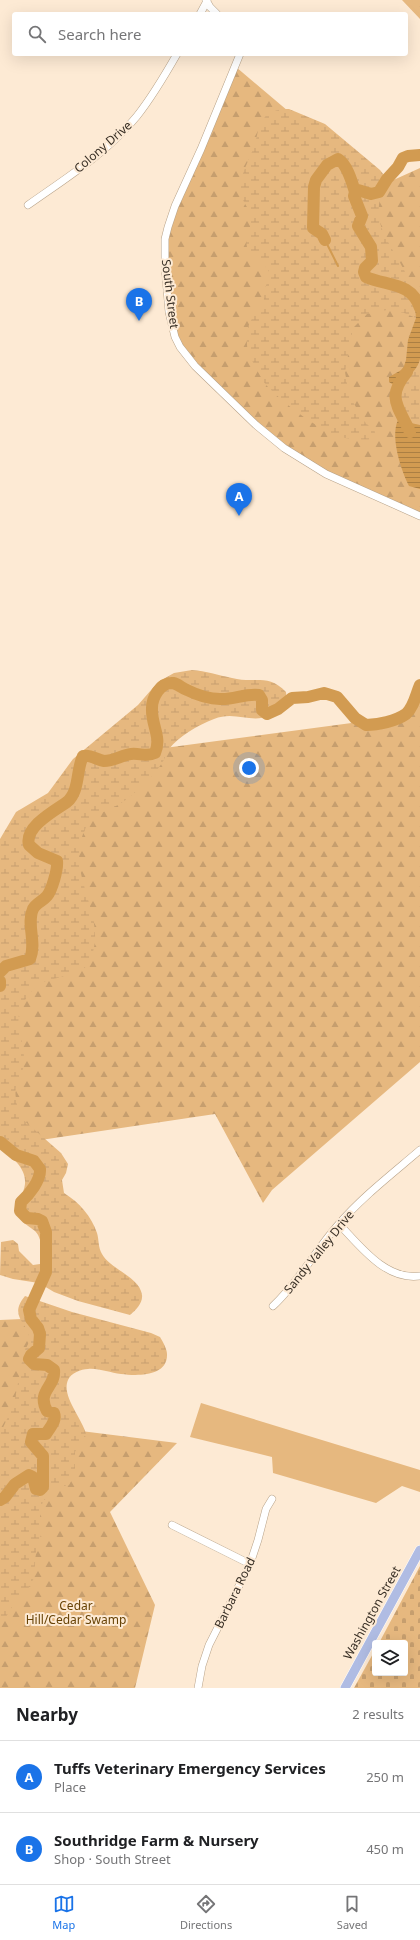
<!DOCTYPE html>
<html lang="en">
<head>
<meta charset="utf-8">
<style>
  body { margin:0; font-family:"Noto Sans",sans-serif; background:#f2f2f2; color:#202124 }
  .controls { position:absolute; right:12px; bottom:12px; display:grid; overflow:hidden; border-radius:4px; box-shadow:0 4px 16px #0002 }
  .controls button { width:36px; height:36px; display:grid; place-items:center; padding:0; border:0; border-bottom:1px solid #e0e0e0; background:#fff; color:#202124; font:20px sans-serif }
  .you { position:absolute; left:249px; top:768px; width:14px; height:14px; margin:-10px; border:3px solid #fff; border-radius:50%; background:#1a73e8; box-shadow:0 0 0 6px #1a73e833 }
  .badge { display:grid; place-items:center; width:26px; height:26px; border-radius:50%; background:#1a73e8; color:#fff; font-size:13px; font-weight:700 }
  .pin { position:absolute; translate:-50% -33px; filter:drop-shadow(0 1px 2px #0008) }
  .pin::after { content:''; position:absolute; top:21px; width:14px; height:12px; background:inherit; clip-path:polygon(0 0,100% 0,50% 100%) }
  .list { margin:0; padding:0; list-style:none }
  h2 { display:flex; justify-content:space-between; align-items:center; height:52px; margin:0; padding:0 16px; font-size:17px }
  h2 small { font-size:13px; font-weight:400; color:#757577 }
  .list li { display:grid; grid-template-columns:26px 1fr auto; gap:12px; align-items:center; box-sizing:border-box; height:72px; padding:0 16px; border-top:1px solid #e0e0e0 }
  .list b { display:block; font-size:15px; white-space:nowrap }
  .list p { margin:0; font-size:13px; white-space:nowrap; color:#757577 }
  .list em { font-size:13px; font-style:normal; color:#757577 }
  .icon { flex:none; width:22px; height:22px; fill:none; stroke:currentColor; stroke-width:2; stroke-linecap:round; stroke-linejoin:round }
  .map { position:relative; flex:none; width:420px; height:1688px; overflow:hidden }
  .search { position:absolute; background:#fff; box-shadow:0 4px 16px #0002; left:12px; right:12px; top:12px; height:44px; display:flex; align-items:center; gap:10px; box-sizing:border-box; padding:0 14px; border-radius:4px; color:#757577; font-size:15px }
  .sheet { height:196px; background:#fff }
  nav { display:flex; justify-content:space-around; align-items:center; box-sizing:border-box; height:56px; border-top:1px solid #e0e0e0; background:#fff; font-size:11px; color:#757577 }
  nav a { display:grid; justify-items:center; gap:2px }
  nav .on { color:#1a73e8 }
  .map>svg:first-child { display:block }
  .forest { fill:url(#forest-firs) }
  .wetland { fill:url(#wetland-marsh) }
  .cemetery { fill:url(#cemetery-stones) }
  .green { fill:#e6b87f }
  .water { fill:url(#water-rules) }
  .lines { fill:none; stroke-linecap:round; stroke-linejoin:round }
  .stream { stroke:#d29b51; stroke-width:2 }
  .river { stroke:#d29b51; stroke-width:12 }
  .minor-casing { stroke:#b7a288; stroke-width:8 }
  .major-casing { stroke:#fff; stroke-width:10 }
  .minor { stroke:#fff; stroke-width:7 }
  .major { stroke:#b0bce3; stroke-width:9 }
  .labels { text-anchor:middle; stroke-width:4; stroke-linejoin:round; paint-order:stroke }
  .street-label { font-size:12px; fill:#382f25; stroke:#fdead4 }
  .park-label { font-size:12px; fill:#674205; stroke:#fdead4 }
</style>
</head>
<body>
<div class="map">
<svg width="420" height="1688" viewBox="0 0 420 1688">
  <defs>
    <pattern id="forest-firs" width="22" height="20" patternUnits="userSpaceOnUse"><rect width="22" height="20" fill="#e6b87f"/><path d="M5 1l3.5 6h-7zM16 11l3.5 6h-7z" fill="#c69e6e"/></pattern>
    <pattern id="wetland-marsh" width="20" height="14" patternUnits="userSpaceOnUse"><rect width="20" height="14" fill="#e6b87f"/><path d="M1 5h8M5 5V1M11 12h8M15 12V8" fill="none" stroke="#c69e6e"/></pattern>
    <pattern id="cemetery-stones" width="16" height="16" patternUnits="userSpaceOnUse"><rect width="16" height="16" fill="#e6b87f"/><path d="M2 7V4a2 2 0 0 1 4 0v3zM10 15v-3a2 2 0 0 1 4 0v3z" fill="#c69e6e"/></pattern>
    <pattern id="water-rules" width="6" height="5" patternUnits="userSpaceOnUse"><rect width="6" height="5" fill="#d29b51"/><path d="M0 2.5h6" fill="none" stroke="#ab7f43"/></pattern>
  </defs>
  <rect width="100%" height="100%" fill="#fdead4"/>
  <!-- forest -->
  <path class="forest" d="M 402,0 L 420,0 L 420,19 Z
    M 236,67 L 378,187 L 420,168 L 420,516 L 347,483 L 284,448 L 180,348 L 169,312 L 168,227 Z
    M 420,685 L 420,1062 L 272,1190 L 263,1203 L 215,1114 L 34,1141 L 0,1107 L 0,859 L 157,749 L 359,722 C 371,727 400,721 407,711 C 414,704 416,694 420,685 Z
    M 44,1318 L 49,1427 L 177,1443 L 110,1512 L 155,1605 L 135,1688 L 0,1688 L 0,1320 Z"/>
  <!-- wetland -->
  <path class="wetland" d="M 289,109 L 325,124 L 380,170 L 387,179 C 367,222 387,236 405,272 C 411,283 404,286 414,297 L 416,318 L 404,313 L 387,310 L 367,314 L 353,328 L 345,372 L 349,395 L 364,421 L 375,432 L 374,439 C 361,440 347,440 335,435 C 315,427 282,402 267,386 C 262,381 247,353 247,345 C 246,321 252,320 264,301 C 263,291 270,277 269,272 C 268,266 251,257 248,250 C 243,239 252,229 251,218 C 250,209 242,201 240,193 C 238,177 251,158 255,143 C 258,134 258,123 266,116 C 273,110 280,109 289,109 Z
    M 420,359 L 420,425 C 417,424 414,424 411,423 C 406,420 404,412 402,407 C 391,383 408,378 420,359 Z
    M 192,670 C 206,671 218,675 232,678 C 254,684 268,673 286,692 L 287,703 C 258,733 241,708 214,719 C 198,725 179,736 169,749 C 166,753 165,759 162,763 C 155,774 144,785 133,794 C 128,798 122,803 116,806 C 107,811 94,814 88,823 C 86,826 85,831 83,834 C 66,879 112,921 88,964 C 81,976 52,977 39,984 C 34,987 30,993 27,997 C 9,1024 25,1035 24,1061 C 24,1071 19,1078 16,1087 C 14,1096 18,1108 20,1117 L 61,1153 L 68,1164 L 66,1173 L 62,1180 L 64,1193 C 80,1203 91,1216 97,1233 C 99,1239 98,1248 102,1254 C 110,1269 140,1277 142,1295 C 143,1303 136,1310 130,1315 L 78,1301 L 54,1292 L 39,1283 L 13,1279 L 0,1275 L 1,1242 L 13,1240 L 18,1244 L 19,1251 L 33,1265 L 40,1264 C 42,1254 43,1239 35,1231 C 29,1226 21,1223 18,1214 C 15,1206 19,1201 22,1194 C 32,1173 16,1160 0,1148 L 0,839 L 16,812 L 48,793 L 73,759 L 138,705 L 158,682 L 174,673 Z
    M 25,1296 L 72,1312 L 151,1333 L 160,1337 C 163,1342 167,1349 167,1354 C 168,1377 137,1376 121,1374 C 110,1373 99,1368 88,1369 C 81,1369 71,1373 68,1380 C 61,1396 82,1418 86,1434 L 75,1452 L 75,1474 L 69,1485 L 60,1487 L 43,1501 L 40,1513 L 41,1535 L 36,1550 L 34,1578 L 28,1589 L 15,1602 L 0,1627 L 0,1434 L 14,1404 L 24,1351 C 43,1327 3,1322 25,1296 Z"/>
  <!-- cemetery -->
  <path class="cemetery" d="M 420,1566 L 420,1688 L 354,1688 L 375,1650 L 375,1673 L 405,1673 L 405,1643 L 379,1643 Z"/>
  <!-- green -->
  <path class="green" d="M 201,1403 L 420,1470 L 420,1492 L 402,1486 L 376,1503 L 273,1473 L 272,1457 L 190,1437 Z"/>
  <!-- water -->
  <path class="water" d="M 414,297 L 420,300 C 420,314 420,346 420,359 C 418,370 403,384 392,384 L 389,382 L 389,377 L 403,369 L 406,360 L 408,340 L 416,318 Z
    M 403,417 L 406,417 L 411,423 L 420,425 L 420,489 L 409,486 C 401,470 390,437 398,420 Z"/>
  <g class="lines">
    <!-- stream -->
    <path class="stream" d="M 325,240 L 338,266"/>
    <!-- river -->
    <path class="river" d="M 420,155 L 408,156 L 403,158 L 398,167 L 387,179 L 379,192 L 371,194 L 358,190 L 355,192 L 354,196 L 362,216 L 358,226 L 371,247 L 372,261 L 365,268 L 364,272 L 366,277 C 387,286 412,282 420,308
      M 325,240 L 322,234 L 313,228 L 314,187 L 316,180 L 327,165 L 338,159 C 347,164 352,182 355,192
      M 407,372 C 386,397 398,406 410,432
      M 0,972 L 6,966 L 30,959 C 37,942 26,924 33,909 C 36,903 43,901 47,896 C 52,890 58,869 57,861 L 38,853 L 29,845 C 24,827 54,811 67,802 C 80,791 76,770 83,756 C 90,754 97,760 104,761 C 114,761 122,755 131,754 C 140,753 147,757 155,753 C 162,737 151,725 152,708 C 152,698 160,682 173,683 C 178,684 182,688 187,690 C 197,695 209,699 220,699 C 233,700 246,693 259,695 L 262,700 L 262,710 L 267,714 L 278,709 L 292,698 L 308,697 L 324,693 L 337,697 L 355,718 L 366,725 C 378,725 396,721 406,714 C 414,707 416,694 420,685
      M 0,981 L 0,986
      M 0,1142 L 16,1155 L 34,1161 L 40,1169 C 41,1180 29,1195 21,1202 L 20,1211 L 27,1218 L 38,1219 L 42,1221 L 46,1232 L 46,1272 L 29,1310 L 31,1319 L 38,1328 L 40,1334 L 39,1348 L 31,1355 L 29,1359 L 34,1364 L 47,1365 L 54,1370 C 56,1387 36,1391 47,1411 L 54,1413 C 57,1421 50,1427 46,1434 L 33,1434 L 31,1442 L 43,1456 L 43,1487 L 40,1490 L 36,1489 L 33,1477 L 29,1475 L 15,1484 L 5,1497 L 0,1500"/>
    <defs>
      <path id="minor" d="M 206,0 L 210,7 L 217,14
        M 200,14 L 207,1
        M 240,54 L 201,149 L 175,206 L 168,227 L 165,239 L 165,267 L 169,312 L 175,337 L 180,347 L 195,366 L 256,425 L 284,448 L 326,474 L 420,516
        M 28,205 C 66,178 107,153 137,116 C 152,97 165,75 177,54
        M 339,1224 C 360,1246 386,1281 420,1276
        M 273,1306 C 298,1283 315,1251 338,1225 C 362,1197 392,1174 420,1150
        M 172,1525 L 250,1564
        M 198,1688 L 202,1666 L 209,1645 L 250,1564 L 258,1540 L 266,1509 L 272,1499"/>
      <path id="major" d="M 345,1688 L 420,1550"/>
    </defs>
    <!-- minor casing -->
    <use href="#minor" class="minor-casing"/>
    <!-- major casing -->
    <use href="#major" class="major-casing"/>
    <!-- minor -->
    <use href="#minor" class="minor"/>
    <!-- major -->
    <use href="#major" class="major"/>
  </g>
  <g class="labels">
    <!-- street labels -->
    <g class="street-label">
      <text transform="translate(103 147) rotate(-41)" y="4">Colony Drive</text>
      <text transform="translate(170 294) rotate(83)" y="4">South Street</text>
      <text transform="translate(319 1252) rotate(-51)" y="4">Sandy Valley Drive</text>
      <text transform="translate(235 1593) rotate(-64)" y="4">Barbara Road</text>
      <text transform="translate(372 1613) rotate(-61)" y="4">Washington Street</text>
    </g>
    <!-- park labels -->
    <g class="park-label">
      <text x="76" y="1610">Cedar<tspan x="76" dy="14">Hill/Cedar Swamp</tspan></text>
    </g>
  </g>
</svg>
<div class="controls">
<button><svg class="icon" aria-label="layers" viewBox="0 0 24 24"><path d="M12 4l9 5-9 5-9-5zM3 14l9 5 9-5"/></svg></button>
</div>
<div class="you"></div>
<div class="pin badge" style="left:239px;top:516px">A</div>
<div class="pin badge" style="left:139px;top:321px">B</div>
<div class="search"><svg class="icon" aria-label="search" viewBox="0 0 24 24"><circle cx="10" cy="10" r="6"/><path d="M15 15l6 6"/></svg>Search here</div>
</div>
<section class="sheet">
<h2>Nearby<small>2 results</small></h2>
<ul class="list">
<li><span class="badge">A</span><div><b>Tuffs Veterinary Emergency Services</b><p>Place</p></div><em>250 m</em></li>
<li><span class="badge">B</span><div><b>Southridge Farm &amp; Nursery</b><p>Shop · South Street</p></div><em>450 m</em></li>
</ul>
</section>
<nav>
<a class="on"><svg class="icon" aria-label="map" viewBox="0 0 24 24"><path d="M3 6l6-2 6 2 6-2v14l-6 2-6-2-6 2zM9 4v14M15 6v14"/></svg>Map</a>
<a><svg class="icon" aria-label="directions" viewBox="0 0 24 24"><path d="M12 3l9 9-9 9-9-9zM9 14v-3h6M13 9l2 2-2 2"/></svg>Directions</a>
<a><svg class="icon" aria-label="saved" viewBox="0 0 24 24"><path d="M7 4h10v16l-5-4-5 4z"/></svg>Saved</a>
</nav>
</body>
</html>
